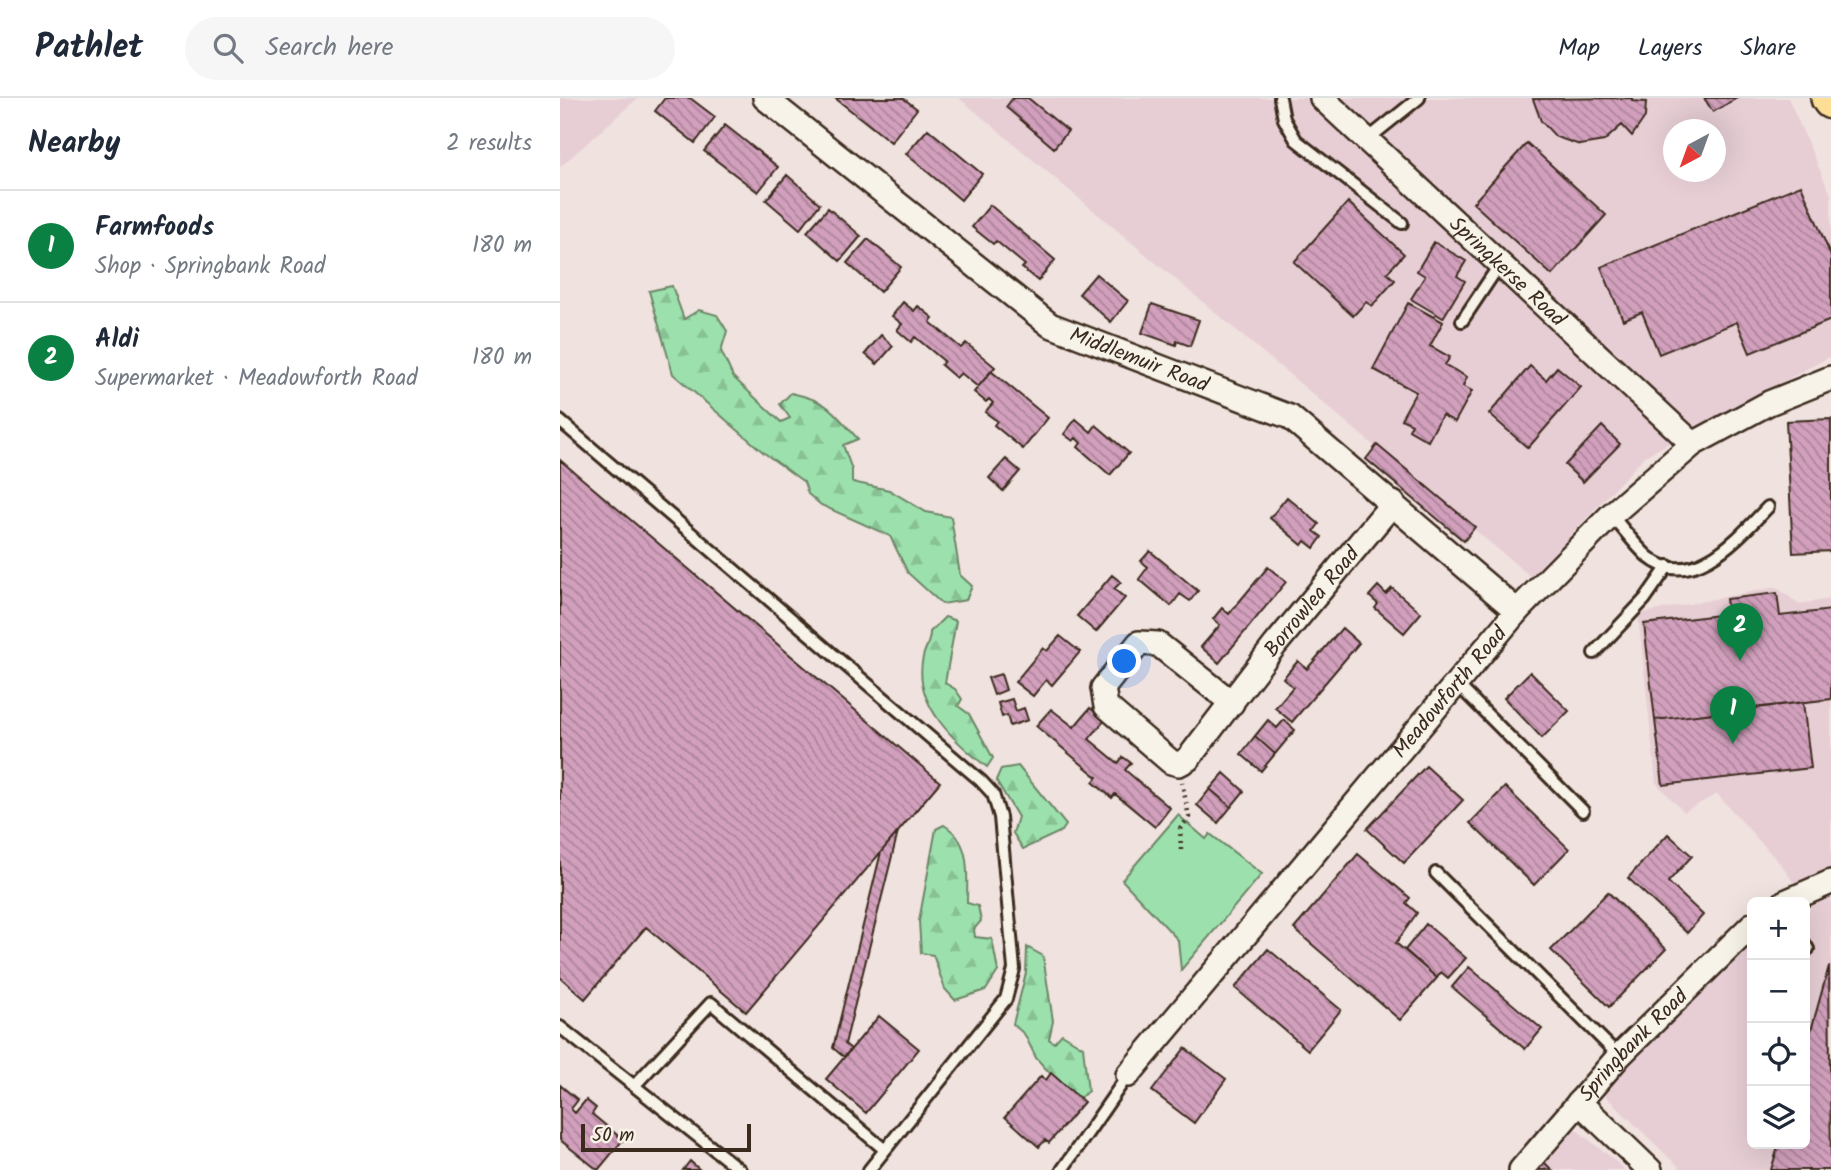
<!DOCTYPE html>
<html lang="en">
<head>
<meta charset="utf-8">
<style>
  body { margin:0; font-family:Kalam,sans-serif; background:#f6f6f7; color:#1f2937 }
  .controls { position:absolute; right:21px; bottom:21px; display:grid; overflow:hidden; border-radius:10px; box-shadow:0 7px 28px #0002 }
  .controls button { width:63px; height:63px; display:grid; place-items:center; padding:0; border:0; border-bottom:2px solid #e0e1e3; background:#fff; color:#1f2937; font:35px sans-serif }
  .compass { position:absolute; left:1103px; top:21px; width:63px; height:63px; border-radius:50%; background:#fff; box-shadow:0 7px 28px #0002; rotate:221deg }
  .scale { position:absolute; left:21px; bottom:18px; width:170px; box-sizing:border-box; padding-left:7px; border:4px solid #3b2a1e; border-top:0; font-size:19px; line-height:24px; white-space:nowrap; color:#3b2a1e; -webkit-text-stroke:5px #f7f3e8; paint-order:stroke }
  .you { position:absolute; left:565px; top:564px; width:24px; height:24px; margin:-18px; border:5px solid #fff; border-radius:50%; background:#1a73e8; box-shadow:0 0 0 10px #1a73e833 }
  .badge { display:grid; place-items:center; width:46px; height:46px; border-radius:50%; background:#0b8043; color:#fff; font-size:23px; font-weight:700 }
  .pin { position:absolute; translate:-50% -58px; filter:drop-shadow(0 2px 4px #0008) }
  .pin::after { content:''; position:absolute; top:37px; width:24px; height:21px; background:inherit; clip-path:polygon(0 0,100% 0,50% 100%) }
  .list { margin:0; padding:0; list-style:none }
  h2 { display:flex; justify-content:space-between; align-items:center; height:91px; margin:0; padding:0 28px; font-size:30px }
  h2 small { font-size:23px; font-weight:400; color:#747a83 }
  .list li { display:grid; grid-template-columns:46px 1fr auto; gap:21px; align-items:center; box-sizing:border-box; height:112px; padding:0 28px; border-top:2px solid #e0e1e3 }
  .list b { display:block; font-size:26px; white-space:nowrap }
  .list p { margin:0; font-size:23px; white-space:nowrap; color:#747a83 }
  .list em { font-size:23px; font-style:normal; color:#747a83 }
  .icon { flex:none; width:38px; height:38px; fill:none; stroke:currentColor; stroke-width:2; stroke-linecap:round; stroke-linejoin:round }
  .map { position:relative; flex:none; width:1271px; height:1072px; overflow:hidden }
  header { display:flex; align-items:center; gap:42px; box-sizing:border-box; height:98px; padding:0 35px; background:#fff; border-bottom:2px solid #e0e1e3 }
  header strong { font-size:33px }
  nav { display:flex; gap:38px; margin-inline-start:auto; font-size:24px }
  .search { width:490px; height:63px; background:#f6f6f7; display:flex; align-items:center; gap:18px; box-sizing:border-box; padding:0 24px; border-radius:38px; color:#747a83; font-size:26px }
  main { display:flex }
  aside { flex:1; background:#fff }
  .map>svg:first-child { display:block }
  .built { fill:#e7ced5; fill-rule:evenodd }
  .forest { fill:url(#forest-firs); stroke:#6c8666; stroke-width:2 }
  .green { fill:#9ce1ad; stroke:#6c8666; stroke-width:2 }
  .building { fill:url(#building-back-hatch); stroke:#3b2a1e; stroke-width:2 }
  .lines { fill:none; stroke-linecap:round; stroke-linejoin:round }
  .service-casing { stroke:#3b2a1e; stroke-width:16 }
  .minor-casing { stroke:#3b2a1e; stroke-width:28 }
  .primary-casing { stroke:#3b2a1e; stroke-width:40 }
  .path { stroke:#3b2a1e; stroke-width:4.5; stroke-dasharray:2 5; stroke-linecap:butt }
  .service { stroke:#f7f3e8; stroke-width:10 }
  .minor { stroke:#f7f3e8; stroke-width:23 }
  .primary { stroke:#fdde96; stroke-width:35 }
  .labels { text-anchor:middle; stroke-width:6; stroke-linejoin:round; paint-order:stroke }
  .street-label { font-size:21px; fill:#3b2a1e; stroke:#f7f3e8 }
</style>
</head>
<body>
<header>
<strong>Pathlet</strong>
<div class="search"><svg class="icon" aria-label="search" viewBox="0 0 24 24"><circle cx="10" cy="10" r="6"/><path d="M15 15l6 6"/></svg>Search here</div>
<nav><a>Map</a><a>Layers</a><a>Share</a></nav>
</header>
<main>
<aside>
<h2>Nearby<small>2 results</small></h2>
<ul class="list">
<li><span class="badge">1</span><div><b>Farmfoods</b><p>Shop · Springbank Road</p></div><em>180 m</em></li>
<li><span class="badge">2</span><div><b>Aldi</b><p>Supermarket · Meadowforth Road</p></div><em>180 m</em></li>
</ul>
</aside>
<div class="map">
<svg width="1271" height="1072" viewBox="0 0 1271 1072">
  <defs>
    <pattern id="forest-firs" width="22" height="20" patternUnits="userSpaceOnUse" patternTransform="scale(1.75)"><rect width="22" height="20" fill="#9ce1ad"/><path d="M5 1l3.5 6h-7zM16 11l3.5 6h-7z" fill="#87c194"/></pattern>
    <pattern id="building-back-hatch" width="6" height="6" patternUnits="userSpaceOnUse" patternTransform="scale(1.75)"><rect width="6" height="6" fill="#d2a0bd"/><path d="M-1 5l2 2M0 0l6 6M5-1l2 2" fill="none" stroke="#ac8399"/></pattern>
  </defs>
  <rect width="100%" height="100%" fill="#f0e2df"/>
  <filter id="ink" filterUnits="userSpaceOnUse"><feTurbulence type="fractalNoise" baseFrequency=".0143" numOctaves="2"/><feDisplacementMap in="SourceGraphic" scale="14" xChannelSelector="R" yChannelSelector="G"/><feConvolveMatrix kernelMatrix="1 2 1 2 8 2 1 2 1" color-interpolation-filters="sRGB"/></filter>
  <g filter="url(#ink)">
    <!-- built -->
    <path class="built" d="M 0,0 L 78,0 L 0,69 Z
      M 399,0 L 1228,0 L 1271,97 L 1271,258 L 1085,358 L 971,479 ZM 1114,32 L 1156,32 L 1156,74 L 1114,74 Z
      M 1216,489 L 1239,506 L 1271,501 L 1271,1072 L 1122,1072 L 1041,994 L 1192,844 L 1192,1046 L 1245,1046 L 1245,814 L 1251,810 L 1223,769 L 1157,696 L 1124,714 L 1096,685 L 1078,516 Z
      M 1013,1029 L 1052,1060 L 1065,1072 L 974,1072 Z"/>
    <!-- forest -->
    <path class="forest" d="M 112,188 L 124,221 L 139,212 L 157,217 L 167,233 L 161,253 L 173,279 L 221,324 L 230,320 L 220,306 L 231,295 C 271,304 271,312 298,341 L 283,347 L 292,372 L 292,384 L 329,392 L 366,414 L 391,419 L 400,477 L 412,488 L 406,502 L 382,506 L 348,475 L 330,438 L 261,407 L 248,396 L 244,384 L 203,354 L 113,276 L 89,193 Z
      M 385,519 L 396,523 L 385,585 L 395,591 L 402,601 L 398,608 L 409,616 L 433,660 L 427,669 C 395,644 352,606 363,559 C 365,549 370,546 370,534 Z
      M 458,668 L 506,727 L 502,733 L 463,751 L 453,735 L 458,719 L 436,682 L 441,671 Z
      M 384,727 C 412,744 407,776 407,805 L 418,808 L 421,823 L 414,831 L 415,839 L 432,841 L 438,873 L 426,892 L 395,902 L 385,891 L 373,857 L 361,855 L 359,823 L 376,731 Z
      M 467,849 L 483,858 L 493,923 L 489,941 L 494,945 L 502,936 L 523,949 L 528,993 L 521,999 L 511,998 L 476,960 L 465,937 L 453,926 L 466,875 Z"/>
    <!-- green -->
    <path class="green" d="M 618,717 L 646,741 L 650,736 L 702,776 L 621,872 L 618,842 L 562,782 Z"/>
    <!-- building -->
    <path class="building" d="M 105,0 L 130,0 L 155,19 L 135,45 L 95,13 Z
      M 275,0 L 343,0 L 357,11 L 331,44 Z
      M 453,0 L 468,0 L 508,33 L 494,50 L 446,9 Z
      M 1072,0 L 1072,3 L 1086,4 L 1085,19 L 1072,38 L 1062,27 L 1044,43 L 1020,47 L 996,39 L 981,23 L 973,1 Z
      M 1144,0 L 1177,0 L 1153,14 Z
      M 165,27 L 218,69 L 198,94 L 144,53 Z
      M 368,31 L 422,76 L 401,102 L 346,56 Z
      M 967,45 L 1046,117 L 992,177 L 913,105 Z
      M 227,77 L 260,106 L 240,131 L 206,102 Z
      M 1241,87 L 1271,158 L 1271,222 L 1190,255 L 1177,224 L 1099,256 L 1082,214 L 1063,222 L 1041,169 Z
      M 788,104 L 844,156 L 827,175 L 835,182 L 812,208 L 806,204 L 793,218 L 734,164 Z
      M 430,107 L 495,162 L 478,183 L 462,170 L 465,167 L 436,143 L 433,146 L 412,129 Z
      M 268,110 L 301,138 L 280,163 L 247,134 Z
      M 308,141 L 341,169 L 320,194 L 287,165 Z
      M 874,144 L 906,163 L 897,178 L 905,183 L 883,220 L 851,201 L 865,178 L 857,173 Z
      M 536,176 L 568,203 L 551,224 L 519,196 Z
      M 343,204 L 354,213 L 358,208 L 373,220 L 370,224 L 401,250 L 406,245 L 435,269 L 418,289 L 401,275 L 396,280 L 381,267 L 384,263 L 355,239 L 351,244 L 337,232 L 342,226 L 332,218 Z
      M 848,205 L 883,224 L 870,248 L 890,259 L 885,267 L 907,279 L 903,288 L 912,293 L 895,324 L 882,317 L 868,343 L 849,332 L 852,326 L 841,321 L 856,294 L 813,271 Z
      M 592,206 L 639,222 L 630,248 L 617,243 L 616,247 L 582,235 Z
      M 321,237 L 333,248 L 317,266 L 305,256 Z
      M 970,268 L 986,282 L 997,269 L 1021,289 L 968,350 L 929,316 Z
      M 431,273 L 488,320 L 463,351 L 434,327 L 437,323 L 425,314 L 433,305 L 429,301 L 426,304 L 414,294 Z
      M 516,321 L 531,334 L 536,327 L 569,355 L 550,377 L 518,349 L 521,345 L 516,340 L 513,343 L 504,336 Z
      M 1271,321 L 1271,453 L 1233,455 L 1226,323 Z
      M 1042,328 L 1060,346 L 1023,384 L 1005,367 Z
      M 817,347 L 915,429 L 904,443 L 806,361 Z
      M 446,361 L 460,373 L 443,393 L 429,380 Z
      M 0,362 L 380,684 L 186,914 L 86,829 L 25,901 L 0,879 Z
      M 727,399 L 759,426 L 754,433 L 762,439 L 754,450 L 745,443 L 742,447 L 710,420 Z
      M 590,453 L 638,493 L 630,503 L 620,496 L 611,508 L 579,481 L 588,469 L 581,463 Z
      M 708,469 L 726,484 L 659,565 L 641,549 L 660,527 L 653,521 L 662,510 L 669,516 Z
      M 552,477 L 561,484 L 554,491 L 565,500 L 536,534 L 517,518 Z
      M 818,488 L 826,496 L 832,490 L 861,515 L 844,535 L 815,510 L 818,506 L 809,498 Z
      M 1217,495 L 1220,518 L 1271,512 L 1271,601 L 1095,622 L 1084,526 L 1168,516 L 1166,501 Z
      M 782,530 L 799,545 L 732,624 L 715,610 L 733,589 L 723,580 L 738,563 L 747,571 Z
      M 500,538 L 520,554 L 492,587 L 486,582 L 473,598 L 455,584 L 483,550 L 487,553 Z
      M 970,574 L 1009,613 L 982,640 L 944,600 Z
      M 441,576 L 446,592 L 434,597 L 428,580 Z
      M 452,601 L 456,613 L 464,610 L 468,622 L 450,628 L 447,617 L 442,619 L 438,605 Z
      M 1243,604 L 1251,670 L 1103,687 L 1095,622 Z
      M 530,610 L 545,622 L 529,641 L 558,665 L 563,659 L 571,665 L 565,672 L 610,710 L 595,729 L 555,696 L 552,700 L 533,684 L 537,679 L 476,628 L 491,611 L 514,629 Z
      M 708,622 L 717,630 L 724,622 L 735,632 L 715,656 L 695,638 Z
      M 695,638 L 715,656 L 701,673 L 681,656 Z
      M 866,668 L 903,702 L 844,765 L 807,731 Z
      M 664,675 L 684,693 L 671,709 L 650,691 Z
      M 945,689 L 1009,751 L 974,787 L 910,725 Z
      M 650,691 L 671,709 L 658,725 L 637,707 Z
      M 338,734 L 285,946 L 291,951 L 284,959 L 273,950 L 321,754 Z
      M 1108,736 L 1132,758 L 1108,784 L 1143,817 L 1127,835 L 1068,780 Z
      M 798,756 L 850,800 L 846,805 L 857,815 L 836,845 L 877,880 L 840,922 L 734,831 Z
      M 1048,794 L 1106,851 L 1049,909 L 991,852 Z
      M 866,826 L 906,860 L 888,880 L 881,874 L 877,880 L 845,852 Z
      M 708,851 L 781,912 L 748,952 L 675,890 Z
      M 1269,868 L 1271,1072 L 1211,1072 L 1219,1046 L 1245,1046 L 1245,954 Z
      M 909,869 L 982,931 L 965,951 L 892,889 Z
      M 319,918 L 359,951 L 306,1015 L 266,981 Z
      M 625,950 L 666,981 L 634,1025 L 592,993 Z
      M 491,975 L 524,1004 L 489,1045 L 485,1042 L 479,1049 L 445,1019 L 481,978 L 486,982 Z
      M 0,987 L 18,1002 L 11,1011 L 15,1015 L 26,1002 L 36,1010 L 32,1016 L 63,1042 L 38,1072 L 0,1042 Z
      M 130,1063 L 140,1072 L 123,1072 Z
      M 984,1064 L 992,1072 L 976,1072 Z"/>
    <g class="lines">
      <defs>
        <path id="service" d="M 720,0 L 724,21 L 736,42 L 842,125
          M 808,41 L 859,0
          M 902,223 L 940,166
          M 0,323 L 421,683 L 433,696 L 440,719 L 454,871 L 446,901 L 309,1072
          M 1051,417 C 1063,430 1074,446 1087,458 C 1131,496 1180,438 1208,409
          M 1034,555 L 1085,501 L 1108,468
          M 897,586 L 1023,713
          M 876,775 L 1059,958
          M 1245,846 L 1248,851
          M 0,929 L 180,1072
          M 74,988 L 151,905 L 325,1052
          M 502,1072 L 568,977"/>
        <g id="minor">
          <path id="s1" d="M 205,0 L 490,227 L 730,319 L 957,513"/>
          <path id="s2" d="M 762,0 L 1133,346"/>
          <path id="s3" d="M 672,605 L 598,546 L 579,545 L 543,590 L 546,608 L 611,664 L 619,666 L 628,661 L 715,547 L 833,405"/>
          <path d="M 1225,804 L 1271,784"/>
          <path id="s4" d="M 568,977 L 957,513 L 1051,417 L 1133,346 L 1209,305 L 1271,280"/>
          <path d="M 1019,1004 L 1090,1072"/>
          <path id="s5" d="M 961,1072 L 1059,958 L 1192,827"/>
        </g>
        <path id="primary" d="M 1269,0 L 1271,3"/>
      </defs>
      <!-- service casing -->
      <use href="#service" class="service-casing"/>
      <!-- minor casing -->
      <use href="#minor" class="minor-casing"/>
      <!-- primary casing -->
      <use href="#primary" class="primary-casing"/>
      <!-- path -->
      <path class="path" d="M 621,752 L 620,731 L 629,719 L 622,684"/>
      <!-- service -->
      <use href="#service" class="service"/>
      <!-- minor -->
      <use href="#minor" class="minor"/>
      <!-- primary -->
      <use href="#primary" class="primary"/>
    </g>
  </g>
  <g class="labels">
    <!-- street labels -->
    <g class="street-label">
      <text dy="7" stroke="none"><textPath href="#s2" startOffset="254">Springkerse Road</textPath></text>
      <text dy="7" stroke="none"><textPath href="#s1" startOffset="460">Middlemuir Road</textPath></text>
      <text dy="7" stroke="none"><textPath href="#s3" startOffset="494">Borrowlea Road</textPath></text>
      <text dy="7" stroke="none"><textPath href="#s4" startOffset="500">Meadowforth Road</textPath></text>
      <text dy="7" stroke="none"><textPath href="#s5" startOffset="168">Springbank Road</textPath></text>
    </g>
  </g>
</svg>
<div class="controls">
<button>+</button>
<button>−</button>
<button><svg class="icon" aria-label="locate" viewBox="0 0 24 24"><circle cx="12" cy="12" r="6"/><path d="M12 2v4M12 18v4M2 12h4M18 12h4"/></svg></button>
<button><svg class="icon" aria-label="layers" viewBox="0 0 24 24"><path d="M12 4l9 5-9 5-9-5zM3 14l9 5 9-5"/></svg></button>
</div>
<svg class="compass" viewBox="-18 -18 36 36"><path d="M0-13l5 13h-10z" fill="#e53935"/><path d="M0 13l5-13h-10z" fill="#747a83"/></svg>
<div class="scale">50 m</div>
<div class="you"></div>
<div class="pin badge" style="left:1173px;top:646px">1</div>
<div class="pin badge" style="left:1180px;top:563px">2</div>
</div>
</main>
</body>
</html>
